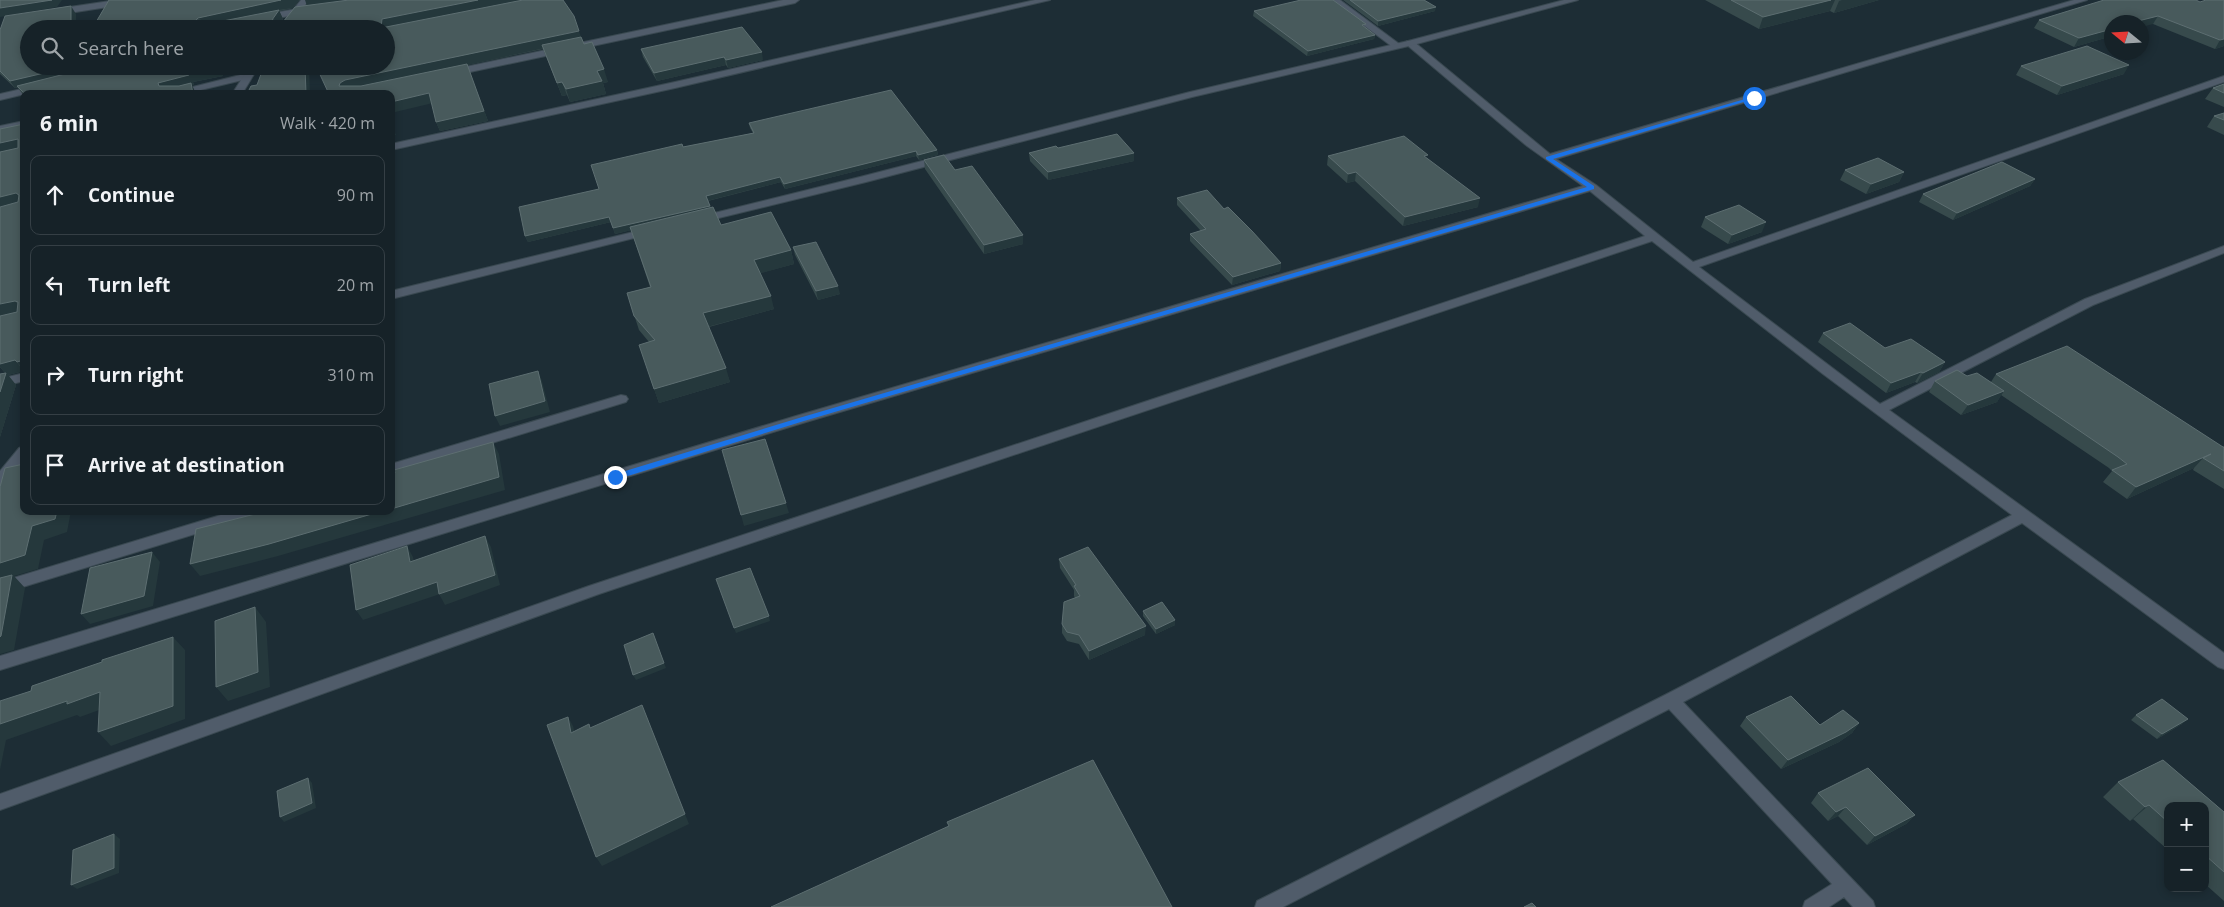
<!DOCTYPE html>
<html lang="en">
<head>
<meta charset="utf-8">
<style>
  body { margin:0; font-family:"Open Sans",sans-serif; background:#1f2a30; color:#f1f3f6 }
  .controls { position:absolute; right:15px; bottom:15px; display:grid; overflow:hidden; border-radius:10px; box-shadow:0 2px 8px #0003 }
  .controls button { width:45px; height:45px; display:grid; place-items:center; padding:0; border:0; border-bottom:1px solid #353f45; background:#162228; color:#f1f3f6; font:25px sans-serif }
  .compass { position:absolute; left:2104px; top:15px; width:45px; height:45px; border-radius:50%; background:#162228; box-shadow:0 2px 8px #0003; rotate:288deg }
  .stop { position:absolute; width:15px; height:15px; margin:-11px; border:4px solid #1a73e8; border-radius:50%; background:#fff }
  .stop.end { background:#1a73e8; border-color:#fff; box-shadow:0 1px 5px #0008 }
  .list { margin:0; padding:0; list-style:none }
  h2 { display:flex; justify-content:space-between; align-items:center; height:65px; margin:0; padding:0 20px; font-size:21px }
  h2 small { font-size:16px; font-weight:400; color:#9ea4a8 }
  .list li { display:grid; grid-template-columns:32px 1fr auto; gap:15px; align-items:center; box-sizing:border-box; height:80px; margin:0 10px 10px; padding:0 10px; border:1px solid #353f45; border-radius:10px }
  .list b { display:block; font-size:19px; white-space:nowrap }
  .list em { font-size:16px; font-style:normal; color:#9ea4a8 }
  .icon { flex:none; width:28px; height:28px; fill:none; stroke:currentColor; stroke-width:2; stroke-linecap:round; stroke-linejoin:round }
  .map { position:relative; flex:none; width:2224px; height:907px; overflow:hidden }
  .search { position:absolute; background:#162228; box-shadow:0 2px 8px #0003; left:20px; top:20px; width:375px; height:55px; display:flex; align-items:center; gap:12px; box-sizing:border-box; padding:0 18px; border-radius:28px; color:#9ea4a8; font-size:19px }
  .panel { position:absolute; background:#162228; box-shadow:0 2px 8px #0003; left:20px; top:90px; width:375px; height:425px; border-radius:10px }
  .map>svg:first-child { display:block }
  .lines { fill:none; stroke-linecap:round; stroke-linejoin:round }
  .minor-casing { stroke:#3a4951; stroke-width:2 }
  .tertiary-casing { stroke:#3a4951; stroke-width:2 }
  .minor { fill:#505c6a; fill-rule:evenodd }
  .tertiary { fill:#505c6a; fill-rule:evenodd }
  .wall { fill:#374a4c }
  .shaded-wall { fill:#25383c }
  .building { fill:#485a5c; stroke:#5d6e71 }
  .route { fill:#1a73e8 }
</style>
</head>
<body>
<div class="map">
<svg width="2224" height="907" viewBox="0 0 2224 907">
  <rect width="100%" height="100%" fill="#1d2d35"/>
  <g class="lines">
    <defs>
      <path id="minor" d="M 117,0 L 138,0 L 134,3 L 56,15 L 52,12 L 56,9 Z
        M 783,0 L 799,0 L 795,3 L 451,76 L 446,73 L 451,70 Z
        M 1035,0 L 1050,0 L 675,88 L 391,150 L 391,144 L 675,82 Z
        M 1330,0 L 1340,0 L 1402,46 L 1394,48 Z
        M 2074,0 L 2087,0 L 1556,159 L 1596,185 L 1693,262 L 2224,76 L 2224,82 L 1699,267 L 1880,404 L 2085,299 L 2224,246 L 2224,253 L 2093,305 L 1889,410 L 2224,653 L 2224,669 L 2218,667 L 2022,523 L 1683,702 L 1873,901 L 1875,907 L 1853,907 L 1844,897 L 1829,907 L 1803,907 L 1805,901 L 1832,884 L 1669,709 L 1283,907 L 1255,907 L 1257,901 L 1665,695 L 2012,515 L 1823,374 L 1652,241 L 599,594 L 0,810 L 0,794 L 589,586 L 1645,236 L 1590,191 L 806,422 L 0,670 L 0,656 L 796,416 L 1583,186 L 1527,146 L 1407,45 L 1407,41 L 1413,41 L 1550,154 Z
        M 308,7 L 311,8 L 311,12 L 262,21 L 258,18 L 262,15 Z
        M 248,73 L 251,74 L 251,78 L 184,94 L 165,94 Z
        M 39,85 L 42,86 L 42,90 L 0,100 L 0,94 Z
        M 24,121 L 24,127 L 0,132 L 0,126 Z
        M 24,373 L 24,381 L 0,387 L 0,379 Z
        M 621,395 L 626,396 L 628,399 L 626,402 L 391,474 L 391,464 Z
        M 234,511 L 259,511 L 257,515 L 0,594 L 0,582 Z"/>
      <path id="tertiary" d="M 301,0 L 309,0 L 287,29 L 278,29 Z
        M 1564,0 L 1578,0 L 1413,45 L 1192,97 L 866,182 L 698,223 L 692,220 L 694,218 L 860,177 L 1190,92 L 1408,41 Z
        M 250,66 L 259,66 L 242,94 L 232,94 Z
        M 650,228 L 654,229 L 656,231 L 654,233 L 391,299 L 391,291 Z
        M 24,446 L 24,461 L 5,484 L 0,485 L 0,471 L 19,448 Z"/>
    </defs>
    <!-- minor casing -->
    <use href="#minor" class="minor-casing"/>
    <!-- tertiary casing -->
    <use href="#tertiary" class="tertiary-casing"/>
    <!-- minor -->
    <use href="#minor" class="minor"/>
    <!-- tertiary -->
    <use href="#tertiary" class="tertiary"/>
  </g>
  <!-- wall -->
  <path class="wall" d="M 109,0 L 299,0 L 293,8 L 279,11 L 283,19 L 282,21 L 581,37 L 584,44 L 608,82 L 603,83 L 606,94 L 570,102 L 567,95 L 562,96 L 543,49 L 467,65 L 488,121 L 440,131 L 436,122 L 432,103 L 386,29 L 92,29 Z
    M 1343,0 L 1424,0 L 1435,11 L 1378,26 Z
    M 1705,0 L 1879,0 L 1834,13 L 1830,11 L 1759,29 Z
    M 2196,0 L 2224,46 L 2215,49 L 2153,24 L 2112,22 L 2112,36 L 2074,47 L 2034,28 L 2039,20 Z
    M 1254,11 L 1365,28 L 1375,35 L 1374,39 L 1307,56 L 1253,16 Z
    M 76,14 L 76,29 L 29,29 L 29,66 L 224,66 L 223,76 L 193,82 L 194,85 L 192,85 L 196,94 L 24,94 L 24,96 L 18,88 L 15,88 L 0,74 L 0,30 Z
    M 641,49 L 763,60 L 728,68 L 726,65 L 657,81 L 643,57 Z
    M 2021,66 L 2124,74 L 2057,95 L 2016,75 Z
    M 2224,84 L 2224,107 L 2205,99 L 2213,88 Z
    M 2224,113 L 2224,135 L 2207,127 L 2214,116 Z
    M 749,123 L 937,150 L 938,155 L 919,160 L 916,156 L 785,189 L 781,182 L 708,201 L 711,208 L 721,225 L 791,250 L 794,264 L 760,273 L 774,309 L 709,327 L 730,382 L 659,403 L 639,345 L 649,342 L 639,330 L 627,293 L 650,287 L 631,230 L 615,234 L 611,222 L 528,242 L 525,236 L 683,147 L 753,133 L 750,128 Z
    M 24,124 L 24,371 L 8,375 L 16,385 L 0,437 L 0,374 L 5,373 L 0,367 Z
    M 1058,148 L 1134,161 L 1048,180 L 1030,161 L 1029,153 Z
    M 1328,156 L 1428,159 L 1478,207 L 1403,226 L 1355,181 L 1347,183 L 1327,165 Z
    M 924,160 L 955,170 L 1023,244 L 984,254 L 925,169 Z
    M 1845,170 L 1904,172 L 1899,182 L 1866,194 L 1840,180 Z
    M 2035,179 L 2030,186 L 1953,220 L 1919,202 L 1923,194 Z
    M 1177,198 L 1224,209 L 1281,263 L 1280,271 L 1232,285 L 1190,241 L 1190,234 L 1201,231 L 1177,205 Z
    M 1705,217 L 1762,232 L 1728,244 L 1701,227 Z
    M 793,247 L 840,294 L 818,300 L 795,255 Z
    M 1823,333 L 1885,348 L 1945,362 L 1939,372 L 1917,383 L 1915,382 L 1886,393 L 1818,342 Z
    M 1996,374 L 2223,447 L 2224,447 L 2224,489 L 2193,470 L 2194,468 L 2127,499 L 2103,482 L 2112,471 L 2109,468 L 2001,395 L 1997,402 L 1961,415 L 1929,392 L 1935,381 L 1967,376 L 1991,382 Z
    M 1059,559 L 1145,635 L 1089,660 L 1079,644 L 1067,641 L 1062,633 L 1062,624 L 1075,598 L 1074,596 L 1074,590 L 1060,568 Z
    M 1143,611 L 1175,620 L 1175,625 L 1156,634 L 1143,616 Z
    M 2136,715 L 2182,724 L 2157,739 L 2131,720 Z
    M 1746,717 L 1820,725 L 1859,723 L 1852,733 L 1839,742 L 1781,769 L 1740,726 Z
    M 2163,760 L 2224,812 L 2224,901 L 2205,884 L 2205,806 L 2168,806 L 2168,850 L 2133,819 L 2130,821 L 2103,797 L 2118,782 Z
    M 1818,793 L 1915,815 L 1906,824 L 1867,845 L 1838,816 L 1828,821 L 1811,803 Z"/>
  <!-- shaded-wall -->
  <path class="shaded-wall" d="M 52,0 L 62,0 L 57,7 L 0,17 L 0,8 Z
    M 281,0 L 299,0 L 293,8 L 279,10 L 283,19 L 276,29 L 196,20 L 198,18 Z
    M 305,0 L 351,0 L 307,6 Z
    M 478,0 L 527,0 L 381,29 L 382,19 Z
    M 1831,0 L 1835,0 L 1830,11 L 1759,29 L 1763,17 Z
    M 1842,0 L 1879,0 L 1834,13 L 1839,1 Z
    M 71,6 L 76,14 L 76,29 L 71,29 Z
    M 1436,7 L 1435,11 L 1378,26 L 1378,21 Z
    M 2158,16 L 2153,24 L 2142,27 L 2142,22 L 2134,22 Z
    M 2112,29 L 2112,36 L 2074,47 L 2079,38 Z
    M 579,31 L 582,40 L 467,65 L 488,121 L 440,131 L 436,122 L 467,65 L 344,94 L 339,86 L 340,83 L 345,80 Z
    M 1375,35 L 1374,39 L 1307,56 L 1308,51 Z
    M 2224,39 L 2224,46 L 2215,49 L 2220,40 Z
    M 762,52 L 763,60 L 728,68 L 726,60 Z
    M 724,57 L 726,65 L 657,81 L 654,73 Z
    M 2129,65 L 2124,74 L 2057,95 L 2062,86 Z
    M 70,66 L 110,66 L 78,74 L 75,68 L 75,75 L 15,88 L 10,81 Z
    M 218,66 L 224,66 L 223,76 L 193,82 L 194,85 L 192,85 L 196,94 L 163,93 L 158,83 L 188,72 Z
    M 305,66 L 309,66 L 310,94 L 306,94 Z
    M 604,69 L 608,82 L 603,83 L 606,94 L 570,102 L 566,89 L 597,71 Z
    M 562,82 L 567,95 L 562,96 L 557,83 Z
    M 429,93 L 433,103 L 391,113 L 391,102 Z
    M 391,125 L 396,135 L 391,136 Z
    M 18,139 L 24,146 L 0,154 L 0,143 Z
    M 937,150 L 938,155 L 919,160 L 918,155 Z
    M 916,151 L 916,156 L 785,189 L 784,184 Z
    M 1134,153 L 1134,161 L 1048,180 L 1048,172 Z
    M 1356,172 L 1355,181 L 1347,183 L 1348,174 Z
    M 1904,172 L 1899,182 L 1866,194 L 1871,184 Z
    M 780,177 L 781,182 L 707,201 L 706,196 Z
    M 2035,179 L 2030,186 L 1953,220 L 1957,213 Z
    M 16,193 L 24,203 L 0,209 L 0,197 Z
    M 1480,198 L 1478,207 L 1403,226 L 1405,217 Z
    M 710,206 L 712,211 L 615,234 L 613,228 Z
    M 609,217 L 611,222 L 528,242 L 525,236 Z
    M 1766,222 L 1762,232 L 1728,244 L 1732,235 Z
    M 1023,235 L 1023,244 L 984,254 L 984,245 Z
    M 791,250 L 794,264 L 758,274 L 754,260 Z
    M 1281,263 L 1280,271 L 1232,285 L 1233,277 Z
    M 838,286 L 840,294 L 818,300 L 816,291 Z
    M 771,296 L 774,309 L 707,327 L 703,313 Z
    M 15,301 L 24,311 L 0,316 L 0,304 Z
    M 15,360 L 24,371 L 8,375 L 16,385 L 0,437 L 0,392 L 6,374 L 0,367 L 0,364 Z
    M 24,360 L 24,370 L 17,362 Z
    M 1945,362 L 1939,372 L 1917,383 L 1923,373 Z
    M 726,368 L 730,382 L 659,403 L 654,389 Z
    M 538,371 L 542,381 L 550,412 L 500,426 L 495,416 Z
    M 1921,372 L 1915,382 L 1886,393 L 1891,383 Z
    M 2004,391 L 1997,402 L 1961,415 L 1968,405 Z
    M 493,442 L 499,454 L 505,490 L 278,556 L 200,576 L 190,564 L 382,511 L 391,511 L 391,509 Z
    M 2211,454 L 2203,458 L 2194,468 L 2127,499 L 2136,487 Z
    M 786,503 L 789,513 L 744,526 L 741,515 Z
    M 57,511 L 71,511 L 67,532 L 44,540 L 38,569 L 14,576 L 25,588 L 14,650 L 0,654 L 0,563 L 32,526 Z
    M 485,536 L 491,547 L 500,585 L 445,605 L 439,594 Z
    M 407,546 L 413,557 L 416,572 L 410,562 Z
    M 152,552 L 160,562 L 153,606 L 90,624 L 81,614 Z
    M 437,582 L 443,593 L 363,620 L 356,610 Z
    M 255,607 L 266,622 L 270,687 L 228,701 L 216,687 Z
    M 769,616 L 770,621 L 736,633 L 734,628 Z
    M 1175,620 L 1175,625 L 1156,634 L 1156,629 Z
    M 1146,626 L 1145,635 L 1089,660 L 1089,651 Z
    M 653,633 L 666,668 L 636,680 L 633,675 Z
    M 173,637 L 185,650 L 185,719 L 111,746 L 98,732 Z
    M 100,692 L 113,705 L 80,717 L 77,715 L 6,740 L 0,770 L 0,724 L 67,701 Z
    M 642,705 L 689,824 L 602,866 L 596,857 Z
    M 568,717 L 573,726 L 577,742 L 571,733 Z
    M 2188,719 L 2182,724 L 2157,739 L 2162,734 Z
    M 1859,723 L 1852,733 L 1839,742 L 1781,769 L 1788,760 Z
    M 308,778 L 312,783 L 316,808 L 284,822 L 280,817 Z
    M 2149,805 L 2133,819 L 2130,821 L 2145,807 Z
    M 1846,807 L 1838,816 L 1828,821 L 1836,812 Z
    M 1915,815 L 1906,824 L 1867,845 L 1875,836 Z
    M 114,834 L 120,839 L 119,873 L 77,889 L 71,885 Z"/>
  <!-- building -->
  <path class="building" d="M 0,0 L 52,0 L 0,8 Z
    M 109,0 L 281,0 L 198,18 L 196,20 L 218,22 L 279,10 L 272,20 L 283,22 L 295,7 L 349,0 L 478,0 L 382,19 L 381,28 L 523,0 L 563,0 L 574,16 L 579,31 L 345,80 L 340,83 L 339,86 L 361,86 L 467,64 L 484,111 L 436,122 L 429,93 L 391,102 L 391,94 L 329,94 L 316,66 L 386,66 L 386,29 L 92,29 Z
    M 1301,0 L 1333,0 L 1366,24 L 1362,25 L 1375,35 L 1308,51 L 1254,11 Z
    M 1350,0 L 1424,0 L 1436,7 L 1378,21 Z
    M 1731,0 L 1831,0 L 1763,17 Z
    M 2104,0 L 2196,0 L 2200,2 L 2206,0 L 2224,0 L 2224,39 L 2220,40 L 2158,16 L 2134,22 L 2112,22 L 2112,29 L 2079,38 L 2039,20 Z
    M 71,6 L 71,29 L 29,29 L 29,66 L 70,67 L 10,81 L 0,71 L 0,30 L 5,16 Z
    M 742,27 L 762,52 L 726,60 L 724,57 L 654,73 L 641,49 Z
    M 581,37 L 584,44 L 592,42 L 604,69 L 597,71 L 602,81 L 566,89 L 562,82 L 557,83 L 542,45 Z
    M 2087,46 L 2129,65 L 2062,86 L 2021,66 Z
    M 97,66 L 218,66 L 188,72 L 189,75 L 158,83 L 159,86 L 179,86 L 191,83 L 193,94 L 25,94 L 17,86 Z
    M 264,66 L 305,66 L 306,94 L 247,94 L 251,86 L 257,85 Z
    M 2224,84 L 2224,93 L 2213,88 Z
    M 891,90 L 937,150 L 918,155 L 916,151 L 784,184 L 780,177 L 706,196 L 710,206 L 613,228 L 609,217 L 525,236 L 519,207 L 599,189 L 591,165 L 682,144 L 683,147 L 754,133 L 749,123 Z
    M 2224,113 L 2224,120 L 2214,116 Z
    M 24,124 L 24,360 L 17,362 L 15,360 L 0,364 L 0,316 L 17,312 L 18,302 L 15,301 L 0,304 L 0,207 L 18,202 L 19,195 L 16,193 L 0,197 L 0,152 L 18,148 L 18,139 L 0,143 L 0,129 Z
    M 1117,134 L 1134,153 L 1048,172 L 1029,153 L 1056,146 L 1058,148 Z
    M 1404,136 L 1428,155 L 1424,156 L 1480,198 L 1405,217 L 1356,172 L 1348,174 L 1328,156 Z
    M 944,155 L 955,170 L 972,166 L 1023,235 L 984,245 L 924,160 Z
    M 1878,158 L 1904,172 L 1871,184 L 1845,170 Z
    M 2002,162 L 2035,179 L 1957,213 L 1923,194 Z
    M 1207,190 L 1224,209 L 1228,207 L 1252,231 L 1281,263 L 1233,277 L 1190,234 L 1206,229 L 1177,198 Z
    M 1739,205 L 1766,222 L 1732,235 L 1705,217 Z
    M 713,207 L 721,225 L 771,212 L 791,250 L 754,260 L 771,296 L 703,313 L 726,368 L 654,389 L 639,345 L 655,340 L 634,316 L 627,293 L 651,287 L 630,227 Z
    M 816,242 L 838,286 L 816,291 L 793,247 Z
    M 1850,323 L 1885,348 L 1911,339 L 1945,362 L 1923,373 L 1921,372 L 1891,383 L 1823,333 Z
    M 2067,346 L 2223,447 L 2224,447 L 2224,471 L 2203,458 L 2211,454 L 2136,487 L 2112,470 L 2127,464 L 2118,457 L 1996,374 Z
    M 1957,370 L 1967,376 L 1977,373 L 2004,391 L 1968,405 L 1935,381 Z
    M 538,371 L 545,401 L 495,416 L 489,384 Z
    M 6,373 L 0,392 L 0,374 Z
    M 765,439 L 786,503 L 741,515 L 722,450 Z
    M 493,442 L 499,477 L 391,509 L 391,474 L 395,473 L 394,470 Z
    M 24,464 L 24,511 L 57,511 L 55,519 L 32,526 L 25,555 L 0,563 L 0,487 L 5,468 Z
    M 267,511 L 382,511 L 269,544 L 190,564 L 196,529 Z
    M 485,536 L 495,575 L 439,594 L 437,582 L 356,610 L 350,565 L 407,546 L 410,562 Z
    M 1088,547 L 1146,626 L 1089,651 L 1079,635 L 1067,632 L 1062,624 L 1064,602 L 1080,596 L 1074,586 L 1076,585 L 1059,559 Z
    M 152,552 L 144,596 L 81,614 L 90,568 Z
    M 750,568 L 769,616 L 734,628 L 716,579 Z
    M 12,575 L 1,636 L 0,637 L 0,578 Z
    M 1162,602 L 1175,620 L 1156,629 L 1143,611 Z
    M 255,607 L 258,672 L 216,687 L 215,621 Z
    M 653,633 L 664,663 L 633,675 L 624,645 Z
    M 173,637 L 173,706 L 98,732 L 100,692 L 67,704 L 67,701 L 0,724 L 0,701 L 31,691 L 32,686 L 102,662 L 102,660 Z
    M 1791,696 L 1820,725 L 1843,710 L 1859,723 L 1846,732 L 1788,760 L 1746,717 Z
    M 2162,699 L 2188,719 L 2162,734 L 2136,715 Z
    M 642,705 L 685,814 L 596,857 L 547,725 L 568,717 L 571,733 L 589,724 L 590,728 Z
    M 1093,760 L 1172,907 L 771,907 L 949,826 L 947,822 Z
    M 2163,760 L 2224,812 L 2224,872 L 2205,855 L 2205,806 L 2168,806 L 2168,822 L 2149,805 L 2145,807 L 2118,782 Z
    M 1868,768 L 1915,815 L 1875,836 L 1846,807 L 1836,812 L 1818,793 Z
    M 308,778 L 312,803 L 280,817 L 277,791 Z
    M 114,834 L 114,868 L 71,885 L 73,850 Z
    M 1532,903 L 1536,907 L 1524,907 Z"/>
  <!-- route -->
  <path class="route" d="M 1752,97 L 1757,98 L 1553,159 L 1594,186 L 1594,189 L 804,421 L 615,480 L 611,477 L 612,475 L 799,418 L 1587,187 L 1546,159 L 1546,157 Z"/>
</svg>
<div class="controls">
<button>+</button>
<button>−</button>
</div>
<svg class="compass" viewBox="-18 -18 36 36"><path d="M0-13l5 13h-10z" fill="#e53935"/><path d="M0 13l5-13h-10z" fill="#9ea4a8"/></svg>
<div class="stop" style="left:1754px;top:98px"></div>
<div class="stop end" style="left:615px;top:477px"></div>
<div class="search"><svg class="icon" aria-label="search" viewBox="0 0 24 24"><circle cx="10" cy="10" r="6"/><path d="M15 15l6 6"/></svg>Search here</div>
<section class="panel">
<h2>6 min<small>Walk · 420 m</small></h2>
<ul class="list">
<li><svg class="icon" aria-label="ahead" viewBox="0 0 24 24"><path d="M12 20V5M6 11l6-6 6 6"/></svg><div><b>Continue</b></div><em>90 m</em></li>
<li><svg class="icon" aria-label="left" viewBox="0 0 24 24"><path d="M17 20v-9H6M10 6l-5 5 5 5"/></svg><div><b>Turn left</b></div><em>20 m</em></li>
<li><svg class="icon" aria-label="right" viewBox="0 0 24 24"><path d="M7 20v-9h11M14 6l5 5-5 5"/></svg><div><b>Turn right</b></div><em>310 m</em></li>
<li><svg class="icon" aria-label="arrive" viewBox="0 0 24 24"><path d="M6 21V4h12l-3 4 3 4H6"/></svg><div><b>Arrive at destination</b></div></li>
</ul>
</section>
</div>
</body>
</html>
